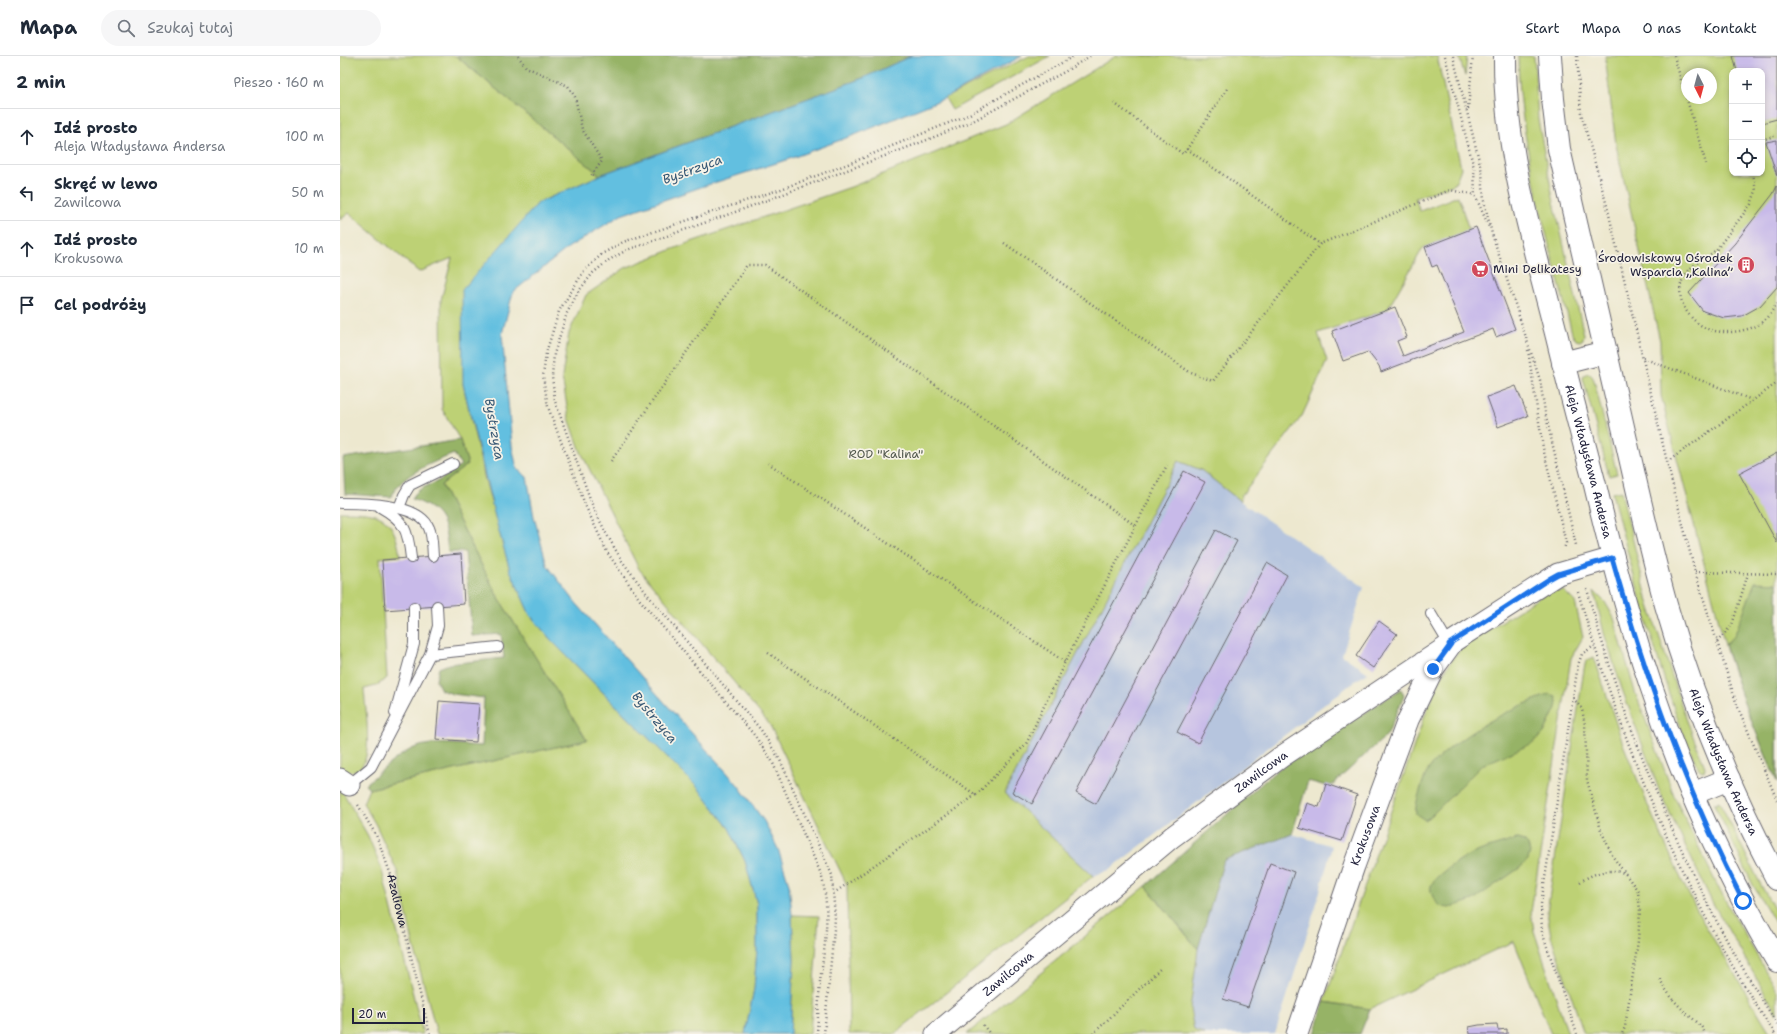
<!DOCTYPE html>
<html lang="pl">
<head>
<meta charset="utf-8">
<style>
  body { margin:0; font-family:"Shantell Sans",sans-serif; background:#f6f6f7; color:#1f2937 }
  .controls { position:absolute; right:12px; top:12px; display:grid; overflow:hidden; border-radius:8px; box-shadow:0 2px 6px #0003 }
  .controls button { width:36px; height:36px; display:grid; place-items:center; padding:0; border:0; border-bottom:1px solid #e0e1e3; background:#fff; color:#1f2937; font:20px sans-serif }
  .compass { position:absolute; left:1341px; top:12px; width:36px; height:36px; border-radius:50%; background:#fff; box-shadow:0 2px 6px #0003; rotate:174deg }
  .scale { position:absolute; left:12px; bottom:10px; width:73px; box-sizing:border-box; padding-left:4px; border:2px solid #22223b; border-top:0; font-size:11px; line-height:14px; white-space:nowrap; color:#22223b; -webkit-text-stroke:3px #f7f3e8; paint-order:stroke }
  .stop { position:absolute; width:12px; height:12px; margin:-9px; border:3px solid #1a73e8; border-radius:50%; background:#fff }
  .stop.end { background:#1a73e8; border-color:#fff; box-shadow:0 1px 4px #0008 }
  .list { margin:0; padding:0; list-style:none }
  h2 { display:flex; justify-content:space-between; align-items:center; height:52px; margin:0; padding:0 16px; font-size:17px }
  h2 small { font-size:13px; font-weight:400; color:#747a83 }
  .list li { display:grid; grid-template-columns:26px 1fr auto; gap:12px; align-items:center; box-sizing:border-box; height:56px; padding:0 16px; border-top:1px solid #e0e1e3 }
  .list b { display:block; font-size:15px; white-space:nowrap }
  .list p { margin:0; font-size:13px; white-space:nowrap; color:#747a83 }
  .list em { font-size:13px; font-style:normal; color:#747a83 }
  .icon { flex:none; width:22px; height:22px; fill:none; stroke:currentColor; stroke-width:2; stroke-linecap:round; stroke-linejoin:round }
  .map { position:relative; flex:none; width:1437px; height:978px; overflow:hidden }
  header { display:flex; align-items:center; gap:24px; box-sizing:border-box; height:56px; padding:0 20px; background:#fff; border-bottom:1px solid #e0e1e3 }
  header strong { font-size:19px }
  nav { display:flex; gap:22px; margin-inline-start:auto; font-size:14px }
  .search { width:280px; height:36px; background:#f6f6f7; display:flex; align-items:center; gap:10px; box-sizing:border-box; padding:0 14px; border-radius:22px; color:#747a83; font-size:15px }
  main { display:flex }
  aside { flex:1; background:#fff }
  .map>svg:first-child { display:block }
  .industrial { fill:#b6c5de }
  .green { fill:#bdd175; stroke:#707a58; fill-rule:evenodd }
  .forest { fill:#96b366; stroke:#5c6a50 }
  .water { fill:#62bfe0; stroke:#42708e }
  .building { fill:#c8bae9 }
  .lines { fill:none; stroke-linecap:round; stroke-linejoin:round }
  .service-casing { stroke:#69676f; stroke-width:12 }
  .minor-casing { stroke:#69676f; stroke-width:23 }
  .secondary-casing { stroke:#69676f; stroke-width:24 }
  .path { stroke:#69676f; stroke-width:2.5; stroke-dasharray:1 3; stroke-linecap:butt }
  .service { stroke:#fff; stroke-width:10 }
  .minor { stroke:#fff; stroke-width:21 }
  .secondary { stroke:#fff; stroke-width:22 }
  .route { stroke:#1a73e8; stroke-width:5 }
  .labels { text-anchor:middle; stroke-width:3.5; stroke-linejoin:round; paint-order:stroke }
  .poi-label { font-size:12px; fill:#22223b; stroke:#f7f3e8; text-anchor:end }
  .park-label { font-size:12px; fill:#50574c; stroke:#f7f3e8 }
  .street-label { font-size:12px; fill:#22223b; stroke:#f7f3e8 }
  .water-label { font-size:13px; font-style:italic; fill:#385975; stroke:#f7f3e8 }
</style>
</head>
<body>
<header>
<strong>Mapa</strong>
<div class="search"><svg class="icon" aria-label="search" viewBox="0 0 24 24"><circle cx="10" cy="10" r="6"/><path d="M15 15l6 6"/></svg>Szukaj tutaj</div>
<nav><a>Start</a><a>Mapa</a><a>O nas</a><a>Kontakt</a></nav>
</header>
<main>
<aside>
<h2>2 min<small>Pieszo · 160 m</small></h2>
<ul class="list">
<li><svg class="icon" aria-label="ahead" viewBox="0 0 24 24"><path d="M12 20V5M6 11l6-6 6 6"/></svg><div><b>Idź prosto</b><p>Aleja Władysława Andersa</p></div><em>100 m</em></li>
<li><svg class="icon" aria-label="left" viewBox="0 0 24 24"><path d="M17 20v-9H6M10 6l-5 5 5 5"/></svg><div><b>Skręć w lewo</b><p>Zawilcowa</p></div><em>50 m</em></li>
<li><svg class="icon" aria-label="ahead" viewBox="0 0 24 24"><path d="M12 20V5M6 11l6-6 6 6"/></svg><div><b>Idź prosto</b><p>Krokusowa</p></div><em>10 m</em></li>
<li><svg class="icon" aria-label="arrive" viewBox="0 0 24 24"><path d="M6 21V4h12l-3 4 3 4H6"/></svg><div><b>Cel podróży</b></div></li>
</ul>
</aside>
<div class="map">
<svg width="1437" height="978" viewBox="0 0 1437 978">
  <rect width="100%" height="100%" fill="#f7f3e8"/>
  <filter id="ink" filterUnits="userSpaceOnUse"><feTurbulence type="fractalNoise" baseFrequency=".025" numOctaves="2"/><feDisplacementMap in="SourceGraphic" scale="8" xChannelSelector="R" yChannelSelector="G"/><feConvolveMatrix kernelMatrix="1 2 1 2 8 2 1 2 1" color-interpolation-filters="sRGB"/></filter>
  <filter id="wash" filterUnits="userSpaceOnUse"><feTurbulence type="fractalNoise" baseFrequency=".012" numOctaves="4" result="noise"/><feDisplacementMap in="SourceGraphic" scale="16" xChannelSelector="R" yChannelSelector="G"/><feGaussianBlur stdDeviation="0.9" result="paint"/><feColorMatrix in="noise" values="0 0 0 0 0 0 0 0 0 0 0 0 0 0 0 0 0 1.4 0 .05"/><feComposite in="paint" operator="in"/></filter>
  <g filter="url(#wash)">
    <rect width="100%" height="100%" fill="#ede8cf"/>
    <!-- industrial -->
    <path class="industrial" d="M 838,405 L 861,414 L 900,445 L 1024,531 L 1002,599 L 1028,617 L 1015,625 L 769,814 L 753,820 L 665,737 Z
      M 952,778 L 992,790 L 976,850 L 935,978 L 865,978 L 854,974 L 850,953 L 858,893 L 884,804 Z"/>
    <!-- green -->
    <path class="green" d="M 0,0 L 116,0 L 260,119 L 198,147 L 123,328 L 145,424 L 170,514 L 190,559 L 212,585 L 358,732 L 389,772 L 405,805 L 417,848 L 417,893 L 414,933 L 405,978 L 97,978 L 74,891 L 57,815 L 36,769 L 23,747 L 29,733 L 246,684 L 158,541 L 101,429 L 128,408 L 120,384 L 102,353 L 101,244 L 112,202 L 79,216 L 9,157 L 0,164 Z
      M 689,0 L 710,0 L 612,54 L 605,42 Z
      M 776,0 L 1097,0 L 1121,112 L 1115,128 L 1075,142 L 1080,155 L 1118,140 L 1129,174 L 1083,192 L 1047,254 L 978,277 L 987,305 L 962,360 L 901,440 L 900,445 L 861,414 L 838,405 L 665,737 L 753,820 L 554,978 L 509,978 L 507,829 L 430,669 L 299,513 L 241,396 L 229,362 L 222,321 L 229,277 L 246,239 L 285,212 L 351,186 L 511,131 L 666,68 Z
      M 1119,0 L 1127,0 L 1125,20 Z
      M 1178,0 L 1194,0 L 1198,64 L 1212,137 L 1244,279 L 1243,283 L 1240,285 L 1236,284 L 1232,277 C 1209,186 1180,95 1178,0 Z
      M 1265,0 L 1437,0 L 1437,726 L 1404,647 L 1387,597 L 1321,340 L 1320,285 L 1276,89 ZM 1392,15 L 1422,15 L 1422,117 L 1392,117 ZM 1347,18 L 1371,18 L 1371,42 L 1347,42 Z
      M 1248,317 L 1251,318 L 1254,324 L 1277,418 L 1269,420 L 1243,322 L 1244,319 Z
      M 1281,435 L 1308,546 L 1321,586 L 1344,657 L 1365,711 L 1364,715 L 1359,714 C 1343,681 1331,645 1320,609 C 1302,552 1287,495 1272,437 Z
      M 0,456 C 39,456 54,458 60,500 L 40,502 L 47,622 L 36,630 L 24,633 C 25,650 33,699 21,711 C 15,717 7,716 0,715 Z
      M 1224,535 L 1235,546 L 1243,581 L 1231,602 L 1191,856 L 1194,875 L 1228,978 L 1211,978 L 1174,885 L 1030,953 L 984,946 L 1083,664 C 1094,637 1103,612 1123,590 L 1208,536 Z
      M 1254,535 L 1265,546 L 1274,562 L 1295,636 L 1335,742 L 1379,833 L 1437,935 L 1437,958 L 1371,844 L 1319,734 L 1282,633 L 1264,577 Z
      M 1254,601 L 1283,688 L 1313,761 L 1343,827 L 1362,864 L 1431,978 L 1244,978 L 1211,880 L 1207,856 L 1244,613 L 1246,605 Z
      M 0,731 L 28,780 L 41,811 L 83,978 L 0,978 Z
      M 1379,745 L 1421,829 L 1437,858 L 1437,870 L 1413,829 L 1374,748 Z
      M 806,830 L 858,893 L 850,953 L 854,974 L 865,978 L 627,978 Z
      M 452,859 L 479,860 L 470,978 L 450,978 L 454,904 Z"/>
    <!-- forest -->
    <path class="forest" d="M 116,0 L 571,0 L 523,22 L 260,119 Z
      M 120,384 L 128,408 L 101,429 L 158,541 L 247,684 L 29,733 L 25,729 C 40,716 56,700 74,692 C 94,684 121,689 142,690 L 144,642 L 113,638 L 101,634 L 96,624 L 99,612 L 109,608 L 164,602 L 161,578 L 132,580 L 125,496 L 108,496 C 105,465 102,454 72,443 C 77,431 90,430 100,424 C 107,420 114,414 121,409 L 114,398 C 93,406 60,419 51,441 L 5,438 L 3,402 Z
      M 1415,526 L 1437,527 L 1437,726 L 1404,647 L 1385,589 L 1395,578 Z
      M 1061,633 L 1064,640 L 1047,679 L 990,731 L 968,725 L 952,778 L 884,804 L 858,893 L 806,830 L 937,714 Z
      M 1210,638 L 1216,640 L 1217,645 L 1216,652 L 1204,677 L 1191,688 L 1142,709 L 1090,761 L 1085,764 L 1076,758 C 1075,751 1077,745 1079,738 C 1082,728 1085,718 1091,710 C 1095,705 1100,701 1104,697 C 1135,670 1172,652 1210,638 Z
      M 1177,783 L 1184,785 L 1188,789 L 1190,796 L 1188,804 L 1181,811 L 1133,844 L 1109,852 L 1099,850 C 1095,844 1089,837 1091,830 C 1093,824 1099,819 1103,816 C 1128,795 1148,793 1177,783 Z
      M 984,946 L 1030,953 L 1020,978 L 975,978 Z"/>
    <!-- water -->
    <path class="water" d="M 571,0 L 682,0 L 605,42 L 517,78 L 449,103 L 361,131 L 281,159 L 229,191 L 173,236 L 162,278 L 172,390 L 177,413 L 187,421 L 194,461 L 207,509 L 236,547 L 398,729 L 424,765 L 438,793 L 449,828 L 452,859 L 454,904 L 450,978 L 405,978 L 414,933 L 417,893 L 417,848 L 405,805 L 389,772 L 358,732 L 212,585 L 190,559 L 170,514 L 156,465 L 123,328 L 122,234 L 198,147 L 260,119 L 523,22 Z"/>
    <g id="blocks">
      <!-- building -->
      <path class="building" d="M 1393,0 L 1437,0 L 1437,63 L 1422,67 L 1422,15 L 1397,15 Z
        M 1437,84 L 1437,120 L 1426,86 Z
        M 1437,130 L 1437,231 L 1420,250 L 1402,260 L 1384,262 L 1363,255 L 1349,237 L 1395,187 L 1433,138 Z
        M 1136,171 L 1175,273 L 1156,281 L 1153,273 L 1041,316 L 1039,310 L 1028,296 L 1003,305 L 992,275 L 1055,251 L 1067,281 L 1057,285 L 1063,300 L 1124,276 L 1097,209 L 1092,211 L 1085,191 Z
        M 1176,330 L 1188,360 L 1158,371 L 1147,341 Z
        M 1437,397 L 1437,487 L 1399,417 Z
        M 844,415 L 865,426 L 692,748 L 672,736 Z
        M 876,474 L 897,485 L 756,748 L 736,737 Z
        M 121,498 L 124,548 L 45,554 L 42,504 Z
        M 927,507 L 947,519 L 858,687 L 837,676 Z
        M 1039,565 L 1057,578 L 1033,612 L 1016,600 Z
        M 99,645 L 139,648 L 136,686 L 96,683 Z
        M 986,728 L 1017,739 L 1002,785 L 959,772 L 967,747 L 979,751 Z
        M 930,807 L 954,816 L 908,951 L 883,943 Z
        M 1157,968 L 1158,974 L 1167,973 L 1167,978 L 1130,978 L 1129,971 L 1139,969 Z"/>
    </g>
  </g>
  <g filter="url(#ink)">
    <use href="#blocks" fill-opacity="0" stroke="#69676f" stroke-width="1"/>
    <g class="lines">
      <defs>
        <path id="service" d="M 0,447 C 23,447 79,447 89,472 C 93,481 92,491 93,500
          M 40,451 C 65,465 68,474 71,502
          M 59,452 L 64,439 L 70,429 L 113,408
          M 1091,558 L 1109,588
          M 90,598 L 158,591
          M 55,657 L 74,588 L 74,551
          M 9,729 L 31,711 L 90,598 L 98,570 L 97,550"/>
        <g id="minor">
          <path d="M 0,723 L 9,729"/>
          <path id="s2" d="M 596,978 L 832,781 L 941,701 L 1111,588"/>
          <path id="s3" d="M 957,978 L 1014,810 L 1068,664 L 1093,613 L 1111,588 L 1109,588 L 1218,518 L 1273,502"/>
        </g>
        <g id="secondary">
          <path id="s4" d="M 1165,0 C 1164,96 1194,189 1217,281 C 1229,331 1242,380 1255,429 C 1271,496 1288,562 1310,627 C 1342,724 1385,817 1437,905"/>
          <path id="s5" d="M 1210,0 L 1213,43 L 1219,93 C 1238,175 1257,257 1276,340 C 1292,410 1307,480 1326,549 C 1353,644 1391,736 1437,823"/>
          <path d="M 1223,307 L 1266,296"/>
          <path d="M 1352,738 L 1389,723"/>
        </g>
      </defs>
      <!-- service casing -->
      <use href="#service" class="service-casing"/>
      <!-- minor casing -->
      <use href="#minor" class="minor-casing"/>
      <!-- secondary casing -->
      <use href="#secondary" class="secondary-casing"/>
      <!-- path -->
      <g class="path">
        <path d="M 178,0 L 186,11 L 228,30 L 235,41 L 242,73 L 262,105 L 251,120"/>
        <path d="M 1105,0 L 1134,112 L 1135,139 L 1149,171"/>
        <path d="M 1113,0 L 1142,116 L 1144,145 L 1152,178 L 1200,324 L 1205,356 L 1236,489"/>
        <path d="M 1237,0 L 1241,57 L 1267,150 L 1327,406 L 1355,516 L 1397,649 L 1437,744"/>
        <path d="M 1334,0 L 1366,108"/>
        <path d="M 887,33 L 847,93 L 980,188"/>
        <path d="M 774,47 L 843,98 L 847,93"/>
        <path d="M 1128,53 L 1133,0"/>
        <path d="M 1422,84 L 1437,79"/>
        <path d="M 1413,117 L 1416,135 L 1411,148 L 1376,194 C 1364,204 1353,206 1344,221 C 1332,241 1350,268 1371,274 C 1385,278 1403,276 1416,270 C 1425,266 1431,256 1437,248"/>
        <path d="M 664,187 L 851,317 L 873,325 L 980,188 L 1110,134 L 1135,139"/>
        <path d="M 1188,294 L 1203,392 L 1226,487 L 1224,493"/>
        <path d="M 1303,302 L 1412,344"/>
        <path d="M 271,405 L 407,209 L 425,209 L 796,470"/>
        <path d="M 1327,406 L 1437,327"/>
        <path d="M 428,407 L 725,606"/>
        <path d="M 1355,516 L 1437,518"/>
        <path d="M 1247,533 C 1277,645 1320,755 1373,858 C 1392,896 1415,932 1437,968"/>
        <path d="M 1238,536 C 1284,692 1344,842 1435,978"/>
        <path d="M 1377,586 L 1392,569 L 1408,518"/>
        <path d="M 428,597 L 636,739 L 494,837"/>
        <path d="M 1233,642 L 1242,653 L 1245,669 L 1247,724 L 1261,774 L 1273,801 L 1298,835 L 1300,855 L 1298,885 L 1285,971 L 1282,978"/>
        <path d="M 636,739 L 686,688 L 725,606 L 827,409"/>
        <path id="s1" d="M 18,749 L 36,779 L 51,819 L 90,978"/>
        <path d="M 1240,826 C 1253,817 1271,811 1286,818"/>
        <path d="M 1320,923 C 1325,934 1333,944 1342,953 C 1349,961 1362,967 1365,978"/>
        <path d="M 643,969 L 650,978"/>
        <path d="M 477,978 C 478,960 479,943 480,925 C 485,889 491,854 481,818 L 432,705 L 415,680 L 300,544 L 267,496 L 246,451 L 208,351 L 203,320 L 206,297 L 219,255 L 244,215 L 262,198 L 283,186 L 441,133 L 508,108 L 628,59 L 734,0"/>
        <path d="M 484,978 L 495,863 L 492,819 L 440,704 L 421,674 L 307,538 L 282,505 L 266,477 L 253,451 L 215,345 L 212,321 L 214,298 L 227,257 L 238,236 L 253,217 L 269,204 L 287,194 L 401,154 L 582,86 L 633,65 L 726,15 L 750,0"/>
        <path d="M 753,978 L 820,913"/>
        <path d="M 1237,978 L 1202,876 L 1201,848 L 1238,609 L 1242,598 L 1254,590"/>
      </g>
      <!-- service -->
      <use href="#service" class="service"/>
      <!-- minor -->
      <use href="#minor" class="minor"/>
      <!-- secondary -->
      <use href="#secondary" class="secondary"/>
    </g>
  </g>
  <g class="lines" filter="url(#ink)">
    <!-- route -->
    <path class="route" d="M 1093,613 L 1111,588 L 1109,588 L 1209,523 L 1218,518 L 1272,502 C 1306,623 1345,732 1403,845"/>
  </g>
  <!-- icons -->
  <defs>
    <symbol id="building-disc" viewBox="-11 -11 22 22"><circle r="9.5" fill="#d1495b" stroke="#f7f3e8"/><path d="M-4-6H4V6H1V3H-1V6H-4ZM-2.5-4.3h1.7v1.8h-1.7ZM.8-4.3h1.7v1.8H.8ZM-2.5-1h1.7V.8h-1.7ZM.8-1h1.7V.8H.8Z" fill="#fff"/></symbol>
    <symbol id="supermarket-disc" viewBox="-11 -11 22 22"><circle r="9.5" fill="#d1495b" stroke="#f7f3e8"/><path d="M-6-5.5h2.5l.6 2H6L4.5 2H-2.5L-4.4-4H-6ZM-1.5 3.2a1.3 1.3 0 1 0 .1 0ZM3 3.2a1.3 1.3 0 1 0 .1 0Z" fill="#fff"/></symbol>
  </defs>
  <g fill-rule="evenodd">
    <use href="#building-disc" x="1396" y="199" width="20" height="20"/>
    <use href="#supermarket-disc" x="1130" y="203" width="20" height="20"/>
  </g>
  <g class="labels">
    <!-- poi labels -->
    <g class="poi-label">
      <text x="1393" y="206">Środowiskowy Ośrodek<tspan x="1393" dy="14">Wsparcia „Kalina”</tspan></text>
      <text x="1153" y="217" text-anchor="start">Mini Delikatesy</text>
    </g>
    <!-- park labels -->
    <g class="park-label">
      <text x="546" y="402">ROD "Kalina"</text>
    </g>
    <!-- street labels -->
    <g class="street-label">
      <text dy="4" stroke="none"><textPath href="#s4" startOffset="415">Aleja Władysława Andersa</textPath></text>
      <text dy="4" stroke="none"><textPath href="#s5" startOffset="729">Aleja Władysława Andersa</textPath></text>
      <text dy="4" stroke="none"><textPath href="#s2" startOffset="418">Zawilcowa</textPath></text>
      <text dy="4" stroke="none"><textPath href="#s3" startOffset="210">Krokusowa</textPath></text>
      <text dy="4" stroke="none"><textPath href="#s1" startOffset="104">Azaliowa</textPath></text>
      <text dy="4" stroke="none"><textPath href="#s2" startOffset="94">Zawilcowa</textPath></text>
    </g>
    <!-- water labels -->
    <g class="water-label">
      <text transform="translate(352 113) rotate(-20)" y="5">Bystrzyca</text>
      <text transform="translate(155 373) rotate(80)" y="5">Bystrzyca</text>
      <text transform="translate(315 661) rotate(50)" y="5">Bystrzyca</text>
    </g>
  </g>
</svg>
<div class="controls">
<button>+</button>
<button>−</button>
<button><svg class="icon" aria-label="locate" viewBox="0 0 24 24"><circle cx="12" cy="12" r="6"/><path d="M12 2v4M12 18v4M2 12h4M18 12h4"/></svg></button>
</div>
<svg class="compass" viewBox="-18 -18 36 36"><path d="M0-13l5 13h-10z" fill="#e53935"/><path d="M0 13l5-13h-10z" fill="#747a83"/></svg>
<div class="scale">20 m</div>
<div class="stop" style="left:1403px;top:845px"></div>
<div class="stop end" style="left:1093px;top:613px"></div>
</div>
</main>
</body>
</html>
